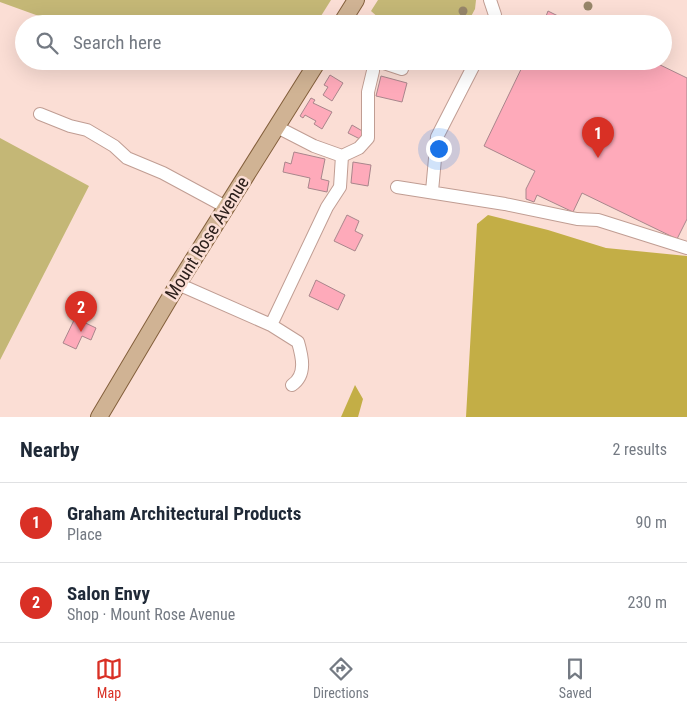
<!DOCTYPE html>
<html lang="en">
<head>
<meta charset="utf-8">
<style>
  body { margin:0; font-family:"Roboto Condensed",sans-serif; background:#f2f2f3; color:#1f2937 }
  .you { position:absolute; left:438px; top:148px; width:18px; height:18px; margin:-12px; border:4px solid #fff; border-radius:50%; background:#1a73e8; box-shadow:0 0 0 8px #1a73e833 }
  .badge { display:grid; place-items:center; width:32px; height:32px; border-radius:50%; background:#d93025; color:#fff; font-size:16px; font-weight:700 }
  .pin { position:absolute; translate:-50% -41px; filter:drop-shadow(0 1px 2px #0008) }
  .pin::after { content:''; position:absolute; top:26px; width:18px; height:15px; background:inherit; clip-path:polygon(0 0,100% 0,50% 100%) }
  .list { margin:0; padding:0; list-style:none }
  h2 { display:flex; justify-content:space-between; align-items:center; height:65px; margin:0; padding:0 20px; font-size:21px }
  h2 small { font-size:16px; font-weight:400; color:#747a83 }
  .list li { display:grid; grid-template-columns:32px 1fr auto; gap:15px; align-items:center; box-sizing:border-box; height:80px; padding:0 20px; border-top:1px solid #e0e1e3 }
  .list b { display:block; font-size:19px; white-space:nowrap }
  .list p { margin:0; font-size:16px; white-space:nowrap; color:#747a83 }
  .list em { font-size:16px; font-style:normal; color:#747a83 }
  .icon { flex:none; width:28px; height:28px; fill:none; stroke:currentColor; stroke-width:2; stroke-linecap:round; stroke-linejoin:round }
  .map { position:relative; flex:none; width:687px; height:417px; overflow:hidden }
  .search { position:absolute; background:#fff; box-shadow:0 5px 20px #0002; left:15px; right:15px; top:15px; height:55px; display:flex; align-items:center; gap:12px; box-sizing:border-box; padding:0 18px; border-radius:28px; color:#747a83; font-size:19px }
  .sheet { height:225px; background:#fff }
  nav { display:flex; justify-content:space-around; align-items:center; box-sizing:border-box; height:70px; border-top:1px solid #e0e1e3; background:#fff; font-size:14px; color:#747a83 }
  nav a { display:grid; justify-items:center; gap:2px }
  nav .on { color:#d93025 }
  .map>svg:first-child { display:block }
  .green { fill:#c4b776 }
  .forest { fill:#c3ae46 }
  .building { fill:#feaaba; stroke:#a9868c }
  .lines { fill:none; stroke-linecap:round; stroke-linejoin:round }
  .minor-casing { stroke:#c09d93; stroke-width:14 }
  .major-casing { stroke:#835f3b; stroke-width:18 }
  .minor { stroke:#fff; stroke-width:12 }
  .major { stroke:#d0b394; stroke-width:16 }
  .tree { fill:#97866a }
  .labels { text-anchor:middle; stroke-width:5; stroke-linejoin:round; paint-order:stroke }
  .street-label { font-size:18px; fill:#2d201c; stroke:#fbded5 }
</style>
</head>
<body>
<div class="map">
<svg width="687" height="417" viewBox="0 0 687 417">
  <rect width="100%" height="100%" fill="#fbded5"/>
  <!-- green -->
  <path class="green" d="M 0,0 L 331,0 L 316,24 L 225,24 L 214,17 L 207,24 L 61,24 L 0,2 Z
    M 378,0 L 476,0 L 475,9 L 467,24 L 391,24 L 380,19 L 371,11 Z
    M 0,138 L 89,186 L 0,360 Z"/>
  <!-- forest -->
  <path class="forest" d="M 488,215 L 548,230 L 606,248 L 687,256 L 687,417 L 466,417 L 477,224 Z
    M 355,385 L 363,399 L 358,417 L 341,417 Z"/>
  <!-- building -->
  <path class="building" d="M 548,11 L 574,24 L 543,24 Z
    M 525,61 L 652,61 L 687,78 L 687,219 L 677,239 L 582,193 L 573,212 L 537,195 L 534,202 L 526,199 L 526,189 L 535,171 L 484,146 Z
    M 330,75 L 343,83 L 332,101 L 323,95 L 328,87 L 324,85 Z
    M 381,76 L 407,83 L 402,102 L 376,96 Z
    M 311,98 L 315,100 L 313,103 L 332,112 L 322,129 L 314,124 L 316,121 L 305,115 L 303,118 L 300,116 Z
    M 352,125 L 364,132 L 360,139 L 348,133 Z
    M 294,152 L 325,159 L 321,179 L 329,181 L 327,192 L 308,188 L 310,178 L 283,172 L 285,162 L 291,164 Z
    M 353,162 L 371,165 L 368,186 L 351,183 Z
    M 347,215 L 359,221 L 355,231 L 363,235 L 355,251 L 334,241 Z
    M 316,280 L 345,295 L 338,310 L 309,296 Z
    M 75,318 L 96,328 L 91,340 L 82,336 L 76,349 L 63,343 Z"/>
  <g class="lines">
    <defs>
      <path id="minor" d="M 490,0 L 495,15 L 494,24
        M 378,61 L 402,69
        M 40,114 L 70,126 L 87,130 L 114,146 L 127,158 L 163,173 L 226,207
        M 342,156 L 359,148 L 368,138 L 368,92 L 373,71 L 373,61
        M 397,187 L 505,204 L 577,219 L 598,220 L 687,248
        M 432,191 L 437,137 L 476,61
        M 178,284 L 271,325 L 327,207 L 340,187 L 342,156 L 314,146 L 277,127
        M 271,325 L 298,342 C 302,356 307,375 292,385"/>
      <path id="major" d="M 341,24 L 356,0
        M 99,417 L 178,284 L 318,61"/>
    </defs>
    <!-- minor casing -->
    <use href="#minor" class="minor-casing"/>
    <!-- major casing -->
    <use href="#major" class="major-casing"/>
    <!-- minor -->
    <use href="#minor" class="minor"/>
    <!-- major -->
    <use href="#major" class="major"/>
  </g>
  <!-- trees -->
  <g class="tree">
    <circle cx="588" cy="6" r="4.5"/>
    <circle cx="463" cy="11" r="4.5"/>
  </g>
  <g class="labels">
    <!-- street labels -->
    <g class="street-label">
      <text transform="translate(207 238) rotate(-58)" y="6">Mount Rose Avenue</text>
    </g>
  </g>
</svg>
<div class="you"></div>
<div class="pin badge" style="left:598px;top:158px">1</div>
<div class="pin badge" style="left:81px;top:332px">2</div>
<div class="search"><svg class="icon" aria-label="search" viewBox="0 0 24 24"><circle cx="10" cy="10" r="6"/><path d="M15 15l6 6"/></svg>Search here</div>
</div>
<section class="sheet">
<h2>Nearby<small>2 results</small></h2>
<ul class="list">
<li><span class="badge">1</span><div><b>Graham Architectural Products</b><p>Place</p></div><em>90 m</em></li>
<li><span class="badge">2</span><div><b>Salon Envy</b><p>Shop · Mount Rose Avenue</p></div><em>230 m</em></li>
</ul>
</section>
<nav>
<a class="on"><svg class="icon" aria-label="map" viewBox="0 0 24 24"><path d="M3 6l6-2 6 2 6-2v14l-6 2-6-2-6 2zM9 4v14M15 6v14"/></svg>Map</a>
<a><svg class="icon" aria-label="directions" viewBox="0 0 24 24"><path d="M12 3l9 9-9 9-9-9zM9 14v-3h6M13 9l2 2-2 2"/></svg>Directions</a>
<a><svg class="icon" aria-label="saved" viewBox="0 0 24 24"><path d="M7 4h10v16l-5-4-5 4z"/></svg>Saved</a>
</nav>
</body>
</html>
